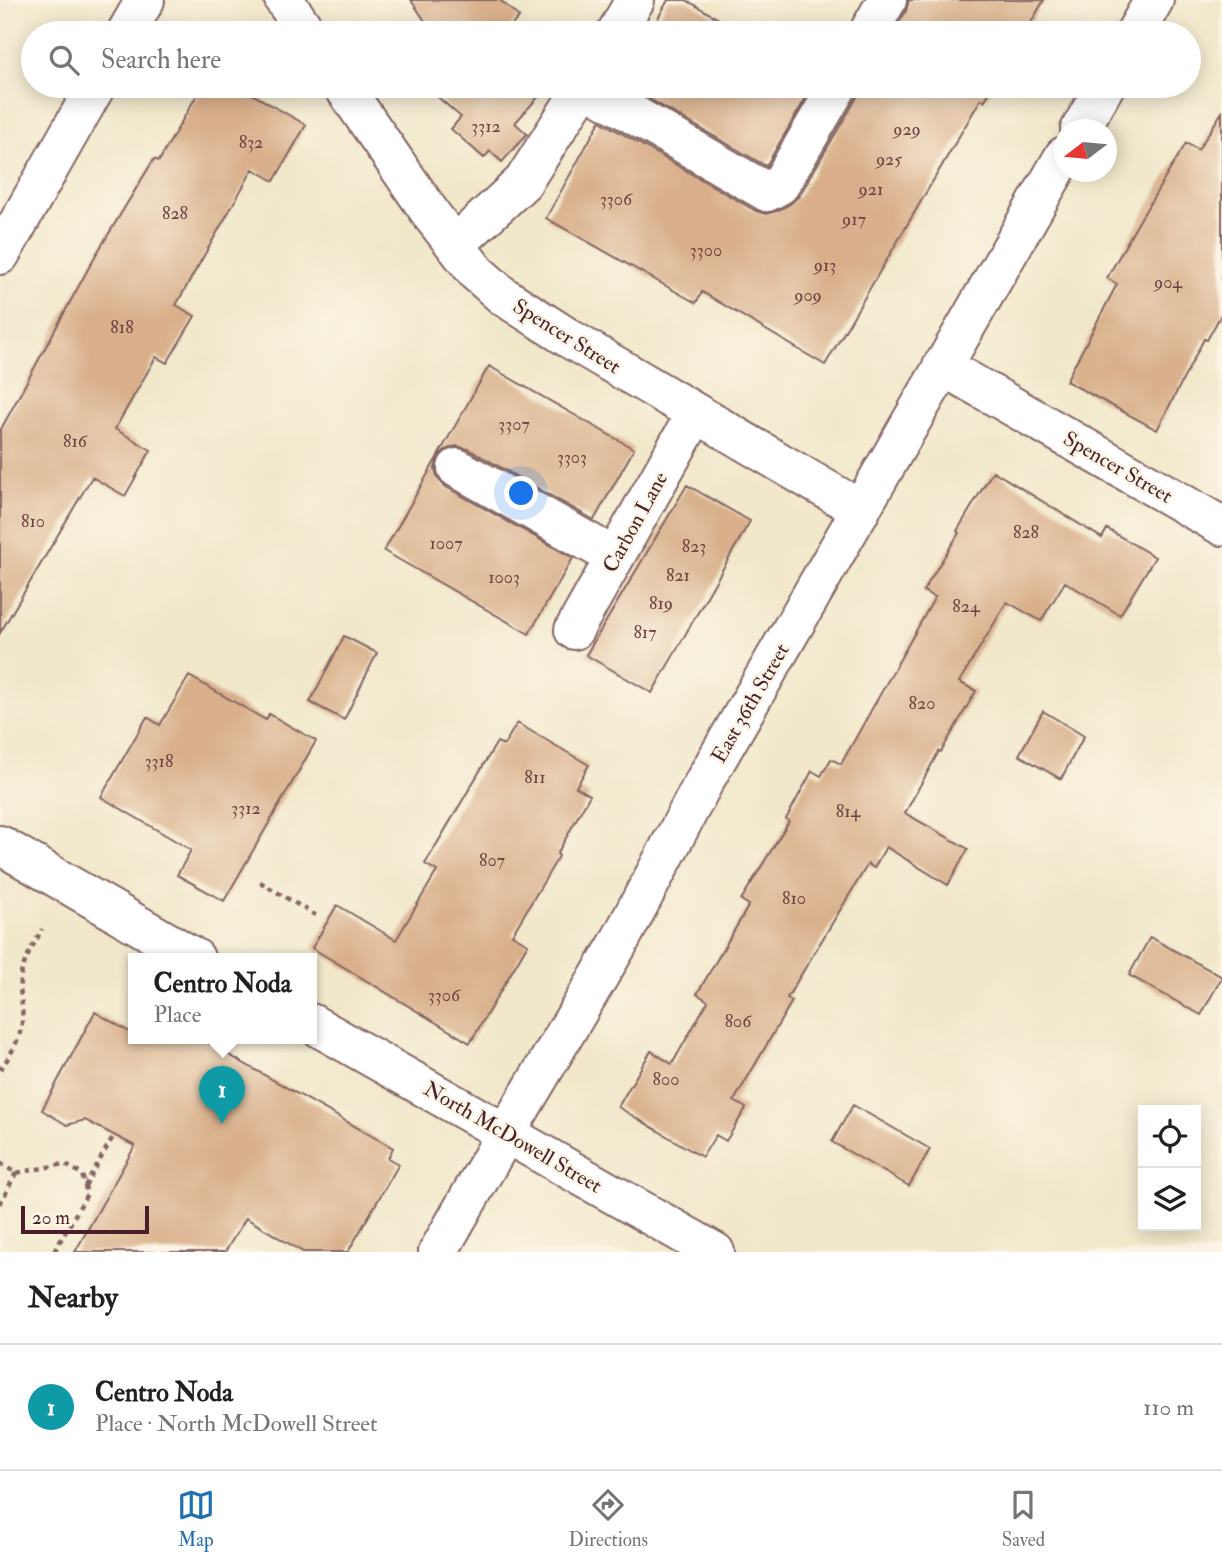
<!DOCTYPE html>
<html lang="en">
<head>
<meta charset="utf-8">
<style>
  body { margin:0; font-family:"IM FELL Double Pica",serif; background:#f6f6f6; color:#202124 }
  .controls { position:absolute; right:21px; bottom:21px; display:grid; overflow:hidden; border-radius:0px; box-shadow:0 4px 18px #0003 }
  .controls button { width:63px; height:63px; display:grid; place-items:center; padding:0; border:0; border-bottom:2px solid #e0e0e0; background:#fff; color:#202124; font:35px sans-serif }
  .compass { position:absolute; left:1054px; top:119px; width:63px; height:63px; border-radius:50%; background:#fff; box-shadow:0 4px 18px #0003; rotate:254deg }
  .scale { position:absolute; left:21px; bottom:18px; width:128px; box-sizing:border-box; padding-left:7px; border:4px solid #4a1f2b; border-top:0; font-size:19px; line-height:24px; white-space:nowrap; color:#4a1f2b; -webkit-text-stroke:5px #fcf5e5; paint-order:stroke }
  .you { position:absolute; left:522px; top:494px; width:24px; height:24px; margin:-18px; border:5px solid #fff; border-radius:50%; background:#1a73e8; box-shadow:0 0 0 10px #1a73e833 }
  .badge { display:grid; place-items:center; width:46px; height:46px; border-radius:50%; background:#1f6fb2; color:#fff; font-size:23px; font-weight:700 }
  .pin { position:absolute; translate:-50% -58px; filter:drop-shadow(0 2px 4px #0008) }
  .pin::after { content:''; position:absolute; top:37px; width:24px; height:21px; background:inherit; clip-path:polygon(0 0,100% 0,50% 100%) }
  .popup { position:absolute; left:128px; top:953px; width:189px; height:91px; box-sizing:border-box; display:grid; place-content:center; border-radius:0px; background:#fff; filter:drop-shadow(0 2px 5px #0005); font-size:23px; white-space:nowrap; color:#757577 }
  .popup b { font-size:26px; color:#202124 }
  .popup::after { content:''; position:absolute; left:50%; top:100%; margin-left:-14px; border:14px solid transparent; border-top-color:#fff }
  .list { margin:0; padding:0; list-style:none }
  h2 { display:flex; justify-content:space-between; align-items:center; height:91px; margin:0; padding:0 28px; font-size:30px }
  h2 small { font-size:23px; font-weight:400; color:#757577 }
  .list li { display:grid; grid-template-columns:46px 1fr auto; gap:21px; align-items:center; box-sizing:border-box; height:126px; padding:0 28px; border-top:2px solid #e0e0e0 }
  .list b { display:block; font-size:26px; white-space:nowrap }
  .list p { margin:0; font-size:23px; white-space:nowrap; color:#757577 }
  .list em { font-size:23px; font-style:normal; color:#757577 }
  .icon { flex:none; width:38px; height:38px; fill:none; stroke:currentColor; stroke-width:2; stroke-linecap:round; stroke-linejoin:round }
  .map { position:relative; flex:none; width:1222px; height:1252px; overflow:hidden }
  .search { position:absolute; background:#fff; box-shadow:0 4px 18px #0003; left:21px; right:21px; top:21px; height:77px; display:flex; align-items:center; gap:18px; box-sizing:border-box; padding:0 24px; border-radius:38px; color:#757577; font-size:26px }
  .sheet { height:217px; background:#fff }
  nav { display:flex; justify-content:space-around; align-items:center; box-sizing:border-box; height:98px; border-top:2px solid #e0e0e0; background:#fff; font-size:19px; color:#757577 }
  nav a { display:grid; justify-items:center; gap:4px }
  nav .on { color:#1f6fb2 }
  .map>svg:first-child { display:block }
  .building { fill:#d9b08b }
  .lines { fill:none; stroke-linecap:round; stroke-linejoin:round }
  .minor-casing { stroke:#846563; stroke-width:42 }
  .tertiary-casing { stroke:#846563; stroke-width:42 }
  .path { stroke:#846563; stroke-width:4.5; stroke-dasharray:5 5; stroke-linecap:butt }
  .minor { stroke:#fff; stroke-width:38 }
  .tertiary { stroke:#fff; stroke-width:38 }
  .labels { text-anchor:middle; stroke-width:5; stroke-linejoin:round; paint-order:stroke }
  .number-label { font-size:18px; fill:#6e4343 }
  .street-label { font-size:21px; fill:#4a1f2b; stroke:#fcf5e5 }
</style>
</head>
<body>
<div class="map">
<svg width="1222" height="1252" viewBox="0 0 1222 1252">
  <rect width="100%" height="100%" fill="#fcf5e5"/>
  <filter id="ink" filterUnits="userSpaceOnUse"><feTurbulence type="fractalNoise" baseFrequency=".0143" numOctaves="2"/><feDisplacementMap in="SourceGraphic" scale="14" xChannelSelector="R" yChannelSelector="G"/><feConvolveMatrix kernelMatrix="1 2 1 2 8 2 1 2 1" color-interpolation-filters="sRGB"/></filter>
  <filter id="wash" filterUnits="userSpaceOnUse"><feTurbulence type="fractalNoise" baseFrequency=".00686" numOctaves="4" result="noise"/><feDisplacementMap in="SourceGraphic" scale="28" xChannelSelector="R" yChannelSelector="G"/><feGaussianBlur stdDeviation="1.57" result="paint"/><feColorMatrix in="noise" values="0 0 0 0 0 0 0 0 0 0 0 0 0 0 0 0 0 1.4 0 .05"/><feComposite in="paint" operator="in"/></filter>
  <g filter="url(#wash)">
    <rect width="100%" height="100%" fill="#f1e8cb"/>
    <g id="blocks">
      <!-- building -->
      <path class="building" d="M 411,0 L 500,0 L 519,17 L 505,33 L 433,33 Z
        M 668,0 L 686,0 L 743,33 L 650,33 Z
        M 909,0 L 1044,0 L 1025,33 L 893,33 L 906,11 Z
        M 202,86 L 238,86 L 306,125 L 274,181 L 253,169 L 176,305 L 195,316 L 167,363 L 156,357 L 115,429 L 151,450 L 125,496 L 92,477 L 0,633 L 0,431 L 94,258 L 154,159 L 159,161 Z
        M 425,86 L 548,86 L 515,123 L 527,134 L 502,162 L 490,151 L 484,158 L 451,129 L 461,117 Z
        M 627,86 L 813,86 L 766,166 Z
        M 860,86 L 994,86 L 984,101 L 981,99 L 825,365 L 702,292 L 696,303 L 546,218 L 600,121 L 756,211 L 766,214 L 777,211 L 790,204 L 799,196 L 857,97 Z
        M 1222,112 L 1222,313 L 1207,340 L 1204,339 L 1157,430 L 1066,381 L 1117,284 L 1107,278 L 1138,223 L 1186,143 L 1198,150 Z
        M 489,366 L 634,449 L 594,520 L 468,449 L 456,446 L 445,450 L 438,457 L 435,469 L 438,479 L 446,487 L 573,558 L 529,634 L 384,551 Z
        M 993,471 L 1102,538 L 1107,529 L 1155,557 L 1120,615 L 1065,582 L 1041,621 L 1007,602 L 959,682 L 976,691 L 941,752 L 939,751 L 905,813 L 968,849 L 948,885 L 886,847 L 874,868 L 868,864 L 787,998 L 792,1001 L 734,1101 L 746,1108 L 726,1141 L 716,1135 L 702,1157 L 618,1107 L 651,1051 L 672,1064 L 708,1001 L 697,994 L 749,905 L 741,900 L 789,821 L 786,819 L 812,771 L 821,776 L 831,759 L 841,764 L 935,597 L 923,591 L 959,533 L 957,531 Z
        M 687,485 L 750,521 L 652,693 L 586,655 Z
        M 344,636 L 377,653 L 344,720 L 310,702 Z
        M 189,676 L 266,720 L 269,714 L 316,741 L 224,901 L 177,875 L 191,850 L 101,797 L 147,717 L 160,725 Z
        M 1043,711 L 1084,736 L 1061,779 L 1019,755 Z
        M 517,723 L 589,765 L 576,787 L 590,795 L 557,854 L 559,856 L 512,935 L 528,944 L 470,1043 L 312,948 L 337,905 L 396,940 L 437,871 L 425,864 L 497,742 L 504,745 Z
        M 1150,937 L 1222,977 L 1201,1015 L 1129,975 Z
        M 95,1012 L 133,1034 L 133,1038 L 199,1038 L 393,1148 L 388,1158 L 399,1164 L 348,1252 L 303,1252 L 246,1218 L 225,1252 L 75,1252 L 135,1146 L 85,1120 L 67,1125 L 42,1110 Z
        M 853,1105 L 930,1149 L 909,1186 L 832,1142 Z"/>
    </g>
  </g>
  <g filter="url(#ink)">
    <use href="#blocks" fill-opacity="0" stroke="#846563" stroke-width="2"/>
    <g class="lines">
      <defs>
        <path id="minor" d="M 284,0 L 307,33
          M 126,33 L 145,0
          M 616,33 L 635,0
          M 868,33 L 887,0
          M 343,86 L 433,217 L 477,273 L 503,296 L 570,339 L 861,510
          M 584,86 L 767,192 L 780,185 L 838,86
          M 455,245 L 523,182 L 584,86
          M 0,255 L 96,86
          M 942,366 L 1222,526
          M 457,468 L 615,557
          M 574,630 L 696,413
          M 0,845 L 195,958
          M 311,1023 L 715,1252"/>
        <path id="tertiary" d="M 1135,33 L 1154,0
          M 1080,130 L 1105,86
          M 438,1252 L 506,1133 L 617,946 L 705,780 L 1064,156"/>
      </defs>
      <!-- minor casing -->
      <use href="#minor" class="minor-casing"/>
      <!-- tertiary casing -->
      <use href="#tertiary" class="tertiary-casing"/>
      <!-- path -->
      <path class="path" d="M 260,882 L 320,918
        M 0,1070 C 13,1051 25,1032 22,1008 C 22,999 19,989 20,980 C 22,962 34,945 42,929
        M 0,1163 L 16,1173 L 64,1164 L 82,1174 L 87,1194 L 54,1252
        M 85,1186 L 114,1135
        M 0,1204 L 16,1173"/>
      <!-- minor -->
      <use href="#minor" class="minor"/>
      <!-- tertiary -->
      <use href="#tertiary" class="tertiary"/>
    </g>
  </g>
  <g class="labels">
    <!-- number labels -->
    <g class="number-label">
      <text x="486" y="132">3312</text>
      <text x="907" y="135">929</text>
      <text x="251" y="148">832</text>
      <text x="889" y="165">925</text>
      <text x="871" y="195">921</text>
      <text x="616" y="205">3306</text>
      <text x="175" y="219">828</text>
      <text x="854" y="225">917</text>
      <text x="706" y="256">3300</text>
      <text x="825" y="271">913</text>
      <text x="1168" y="288">904</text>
      <text x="808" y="301">909</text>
      <text x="122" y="333">818</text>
      <text x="514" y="430">3307</text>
      <text x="75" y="447">816</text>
      <text x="572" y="463">3303</text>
      <text x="33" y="527">810</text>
      <text x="1026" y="538">828</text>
      <text x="446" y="549">1007</text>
      <text x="694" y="552">823</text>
      <text x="678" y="581">821</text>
      <text x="504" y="583">1003</text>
      <text x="661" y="609">819</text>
      <text x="966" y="612">824</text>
      <text x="645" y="638">817</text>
      <text x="922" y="709">820</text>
      <text x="159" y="767">3318</text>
      <text x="535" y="783">811</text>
      <text x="246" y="814">3312</text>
      <text x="848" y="817">814</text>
      <text x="492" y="866">807</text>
      <text x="794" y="904">810</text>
      <text x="444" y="1001">3306</text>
      <text x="738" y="1027">806</text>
      <text x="666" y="1085">800</text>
    </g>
    <!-- street labels -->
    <g class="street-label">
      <text transform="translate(567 336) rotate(32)" y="7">Spencer Street</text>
      <text transform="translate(1118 467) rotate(30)" y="7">Spencer Street</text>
      <text transform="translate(635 522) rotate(-61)" y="7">Carbon Lane</text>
      <text transform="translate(750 703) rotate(-60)" y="7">East 36th Street</text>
      <text transform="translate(513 1137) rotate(30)" y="7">North McDowell Street</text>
    </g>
  </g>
</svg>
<div class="controls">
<button><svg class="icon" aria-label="locate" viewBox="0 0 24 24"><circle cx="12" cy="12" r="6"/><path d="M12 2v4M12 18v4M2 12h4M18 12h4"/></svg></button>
<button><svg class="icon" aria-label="layers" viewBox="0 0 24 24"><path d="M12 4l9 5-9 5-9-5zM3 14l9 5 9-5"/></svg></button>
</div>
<svg class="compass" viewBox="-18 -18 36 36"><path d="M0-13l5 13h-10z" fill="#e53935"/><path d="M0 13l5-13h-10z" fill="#757577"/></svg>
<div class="scale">20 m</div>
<div class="you"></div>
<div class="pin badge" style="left:222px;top:1124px;background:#0f9aa8">1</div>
<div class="popup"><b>Centro Noda</b>Place</div>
<div class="search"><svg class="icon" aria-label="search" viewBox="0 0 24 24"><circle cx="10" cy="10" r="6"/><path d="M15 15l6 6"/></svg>Search here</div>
</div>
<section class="sheet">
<h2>Nearby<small></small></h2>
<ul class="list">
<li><span class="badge" style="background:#0f9aa8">1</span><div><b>Centro Noda</b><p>Place · North McDowell Street</p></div><em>110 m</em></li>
</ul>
</section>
<nav>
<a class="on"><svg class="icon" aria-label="map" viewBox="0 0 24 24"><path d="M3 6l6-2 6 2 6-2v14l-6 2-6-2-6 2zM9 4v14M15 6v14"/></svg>Map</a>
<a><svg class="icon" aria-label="directions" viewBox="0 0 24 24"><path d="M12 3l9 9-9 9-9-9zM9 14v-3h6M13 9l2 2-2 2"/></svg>Directions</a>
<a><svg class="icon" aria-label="saved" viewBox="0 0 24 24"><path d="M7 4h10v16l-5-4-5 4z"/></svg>Saved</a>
</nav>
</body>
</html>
